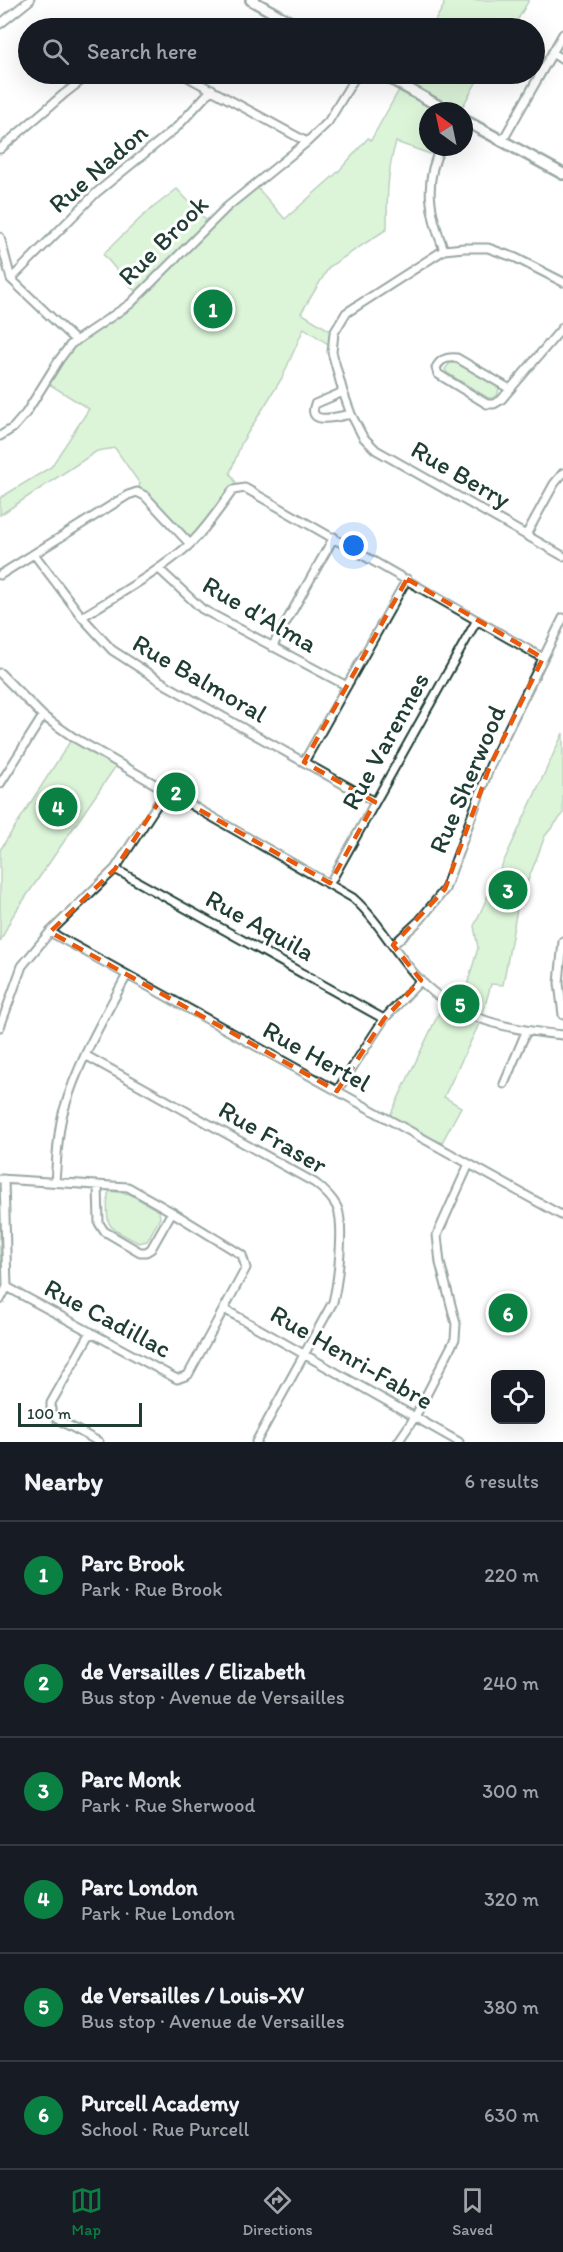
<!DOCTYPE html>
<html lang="en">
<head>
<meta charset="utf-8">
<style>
  body { margin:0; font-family:Itim,sans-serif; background:#242831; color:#f1f3f6 }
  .controls { position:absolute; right:18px; bottom:18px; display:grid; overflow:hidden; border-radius:12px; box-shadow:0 6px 24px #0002 }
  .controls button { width:54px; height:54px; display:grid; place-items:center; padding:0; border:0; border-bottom:2px solid #363941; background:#171b24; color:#f1f3f6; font:30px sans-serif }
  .compass { position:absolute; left:419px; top:102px; width:54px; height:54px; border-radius:50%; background:#171b24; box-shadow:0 6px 24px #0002; rotate:327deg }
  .scale { position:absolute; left:18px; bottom:15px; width:124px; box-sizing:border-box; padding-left:6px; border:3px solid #1f3d34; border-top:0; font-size:16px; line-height:21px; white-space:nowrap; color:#1f3d34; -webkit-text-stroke:4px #fff; paint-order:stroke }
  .you { position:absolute; left:354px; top:546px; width:21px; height:21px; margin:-15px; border:4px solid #fff; border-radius:50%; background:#1a73e8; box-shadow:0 0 0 9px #1a73e833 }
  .badge { display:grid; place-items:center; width:39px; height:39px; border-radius:50%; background:#0b8043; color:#fff; font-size:20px; font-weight:700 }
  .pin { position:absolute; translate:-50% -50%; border:3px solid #fff; box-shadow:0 2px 6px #0006 }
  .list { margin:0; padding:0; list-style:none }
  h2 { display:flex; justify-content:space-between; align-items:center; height:78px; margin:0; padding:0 24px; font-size:26px }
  h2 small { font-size:20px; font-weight:400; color:#9ea1a6 }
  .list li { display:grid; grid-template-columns:39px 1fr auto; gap:18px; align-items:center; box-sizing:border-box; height:108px; padding:0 24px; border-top:2px solid #363941 }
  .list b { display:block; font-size:22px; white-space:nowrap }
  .list p { margin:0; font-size:20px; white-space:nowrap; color:#9ea1a6 }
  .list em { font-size:20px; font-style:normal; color:#9ea1a6 }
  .icon { flex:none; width:33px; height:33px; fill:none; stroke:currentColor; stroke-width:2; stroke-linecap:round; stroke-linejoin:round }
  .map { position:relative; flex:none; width:563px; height:1442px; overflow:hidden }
  .search { position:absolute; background:#171b24; box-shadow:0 6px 24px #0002; left:18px; right:18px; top:18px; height:66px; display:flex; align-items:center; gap:15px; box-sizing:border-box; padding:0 21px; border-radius:33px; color:#9ea1a6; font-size:22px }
  .sheet { height:726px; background:#171b24 }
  nav { display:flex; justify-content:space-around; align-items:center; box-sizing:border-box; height:84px; border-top:2px solid #363941; background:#171b24; font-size:16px; color:#9ea1a6 }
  nav a { display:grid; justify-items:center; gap:3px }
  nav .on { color:#0b8043 }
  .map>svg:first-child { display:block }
  .green { fill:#b2e8aa; stroke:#68926f; stroke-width:1.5 }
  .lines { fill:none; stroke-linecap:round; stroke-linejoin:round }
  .street-casing { stroke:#1f3d34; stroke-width:11 }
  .secondary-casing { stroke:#1f3d34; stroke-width:14 }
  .street { stroke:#fff; stroke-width:7 }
  .secondary { stroke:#fff; stroke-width:9 }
  .marked { fill:none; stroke:#e8590c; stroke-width:4.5; stroke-dasharray:12 8; stroke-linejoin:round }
  .labels { text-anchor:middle; stroke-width:6; stroke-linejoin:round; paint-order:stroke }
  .street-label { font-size:26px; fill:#1f3d34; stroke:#fff }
</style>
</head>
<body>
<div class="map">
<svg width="563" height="1442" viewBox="0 0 563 1442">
  <rect width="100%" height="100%" fill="#fff"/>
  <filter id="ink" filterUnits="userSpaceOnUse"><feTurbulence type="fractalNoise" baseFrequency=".0167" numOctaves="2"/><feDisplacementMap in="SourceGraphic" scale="12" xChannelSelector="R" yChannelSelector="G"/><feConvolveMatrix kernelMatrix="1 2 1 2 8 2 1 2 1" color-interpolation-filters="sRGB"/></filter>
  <g filter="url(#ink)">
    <!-- green -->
    <path class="green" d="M 443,0 L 529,0 L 513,28 L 431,28 L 444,5 Z
      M 408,74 L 481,74 L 460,111 L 428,111 L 428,147 L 441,147 L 436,156 L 396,142 C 387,170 387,199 387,229 L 329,267 L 301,313 L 334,333 L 331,346 L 304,328 L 282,378 L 242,442 L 230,473 L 239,488 L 190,544 L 137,492 L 140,484 L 115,448 L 97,451 L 0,515 L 0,498 L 51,467 L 89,409 L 46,382 L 71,344 L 138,295 L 103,254 L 146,213 L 177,189 L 209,223 L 254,184 L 285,219 L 338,172 L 368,138 L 371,140 Z
      M 450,363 L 459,363 L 497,385 L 499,389 L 497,396 L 493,398 L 488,398 L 447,373 L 445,369 Z
      M 563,733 L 563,814 L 545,836 L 517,909 L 503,985 L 491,984 L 481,1020 L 444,1097 L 461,1107 L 439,1148 L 388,1120 L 445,1000 L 460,1009 L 478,948 L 474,926 Z
      M 73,737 L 118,763 L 12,917 L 0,942 L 0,850 Z
      M 0,1179 L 4,1179 L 7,1287 L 0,1300 Z
      M 110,1191 L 130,1194 L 159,1211 L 160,1218 L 147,1241 L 139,1243 C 108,1226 105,1231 108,1194 Z"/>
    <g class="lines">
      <defs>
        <path id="street" d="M 0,24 L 30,0
          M 552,53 L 563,60
          M 182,74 L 307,142
          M 503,140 L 563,34
          M 441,147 C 423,182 430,215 444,250
          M 0,149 L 64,94 L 90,74
          M 0,237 L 11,279 L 76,341
          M 11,279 L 96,193 L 177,127 L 212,89
          M 563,282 L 516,258 L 488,248 L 464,248 L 444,250 L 346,313 L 334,333 L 332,352 L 343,392 L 351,414 L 363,437 L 376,450 L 563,556
          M 510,389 L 457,358 C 447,357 440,359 436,368 L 438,374 L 487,404 L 494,404 L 501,400 L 563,327
          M 343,392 L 315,404 C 306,427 340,416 351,414
          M 0,436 L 13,428 L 26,413 L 59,360 L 71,344 L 130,304 L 227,207 L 307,142 L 328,122 L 357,74
          M 526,535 L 554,484 L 563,473
          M 34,554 L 82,617 L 112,650 L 168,686 L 375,802
          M 159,569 L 202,609 L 347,686
          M 0,575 L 128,495 L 137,492 L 145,496 L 190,544
          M 82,617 C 119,594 157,573 189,545 C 206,529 219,509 233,490 L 245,488 L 543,658
          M 272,647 L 334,537
          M 0,673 L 43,716 L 73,737 L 353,898 C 380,922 396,955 420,980 C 459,1020 510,1030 563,1035
          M 304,762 L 407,579
          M 0,784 L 43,716
          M 115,869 L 384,1019
          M 330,883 L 477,620
          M 50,932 L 563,1216
          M 563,941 L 559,983 L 563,1015
          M 393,945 L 420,920 L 445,889 L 490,766 L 563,618
          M 0,1027 L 22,966 L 50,932 L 115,869 L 166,791
          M 85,1055 L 315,1183 C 324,1190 332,1197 337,1207 C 345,1225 338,1282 333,1302 L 256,1442
          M 504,1084 L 526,1032
          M 337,1091 L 384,1019 L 421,980
          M 0,1179 L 128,1187 L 172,1212 L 242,1255 L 246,1268 L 188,1375 L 177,1379 L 7,1287
          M 55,1182 C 57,1160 57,1135 63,1113 C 77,1064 103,1019 127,975
          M 98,1185 L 99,1223 L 104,1231 L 140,1252 L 146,1252 L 151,1249 L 172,1212
          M 0,1300 L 7,1287 L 4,1179
          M 224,1309 L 459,1442
          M 91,1332 L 51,1403 L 51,1413 L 57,1419 L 99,1442
          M 398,1442 L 415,1417 L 455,1339 L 456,1324 L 440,1263 L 437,1235 L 469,1164"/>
        <path id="secondary" d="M 251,0 L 301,28
          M 382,74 L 448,111
          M 464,120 L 563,174"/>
      </defs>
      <!-- street casing -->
      <use href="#street" class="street-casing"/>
      <!-- secondary casing -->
      <use href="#secondary" class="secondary-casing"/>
      <!-- street -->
      <use href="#street" class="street"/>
      <!-- secondary -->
      <use href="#secondary" class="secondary"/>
    </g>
  </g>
  <!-- marked area -->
  <path d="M0 0H563V1442H0ZM 407,579 L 543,658 L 490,766 L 445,889 L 393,945 L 421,980 L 384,1019 L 337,1091 L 50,932 L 115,869 L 166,791 L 330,883 L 375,802 L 304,762 Z" fill="#fff" fill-opacity=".55" fill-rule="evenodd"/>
  <path class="marked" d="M 407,579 L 543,658 L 490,766 L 445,889 L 393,945 L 421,980 L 384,1019 L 337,1091 L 50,932 L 115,869 L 166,791 L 330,883 L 375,802 L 304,762 Z"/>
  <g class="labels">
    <!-- street labels -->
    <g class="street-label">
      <text transform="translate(98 168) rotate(-41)" y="9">Rue Nadon</text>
      <text transform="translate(163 240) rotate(-45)" y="9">Rue Brook</text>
      <text transform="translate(461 474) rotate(30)" y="9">Rue Berry</text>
      <text transform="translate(260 614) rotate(30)" y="9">Rue d'Alma</text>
      <text transform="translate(200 678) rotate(30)" y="9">Rue Balmoral</text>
      <text transform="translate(385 741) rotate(-61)" y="9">Rue Varennes</text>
      <text transform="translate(467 779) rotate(-67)" y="9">Rue Sherwood</text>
      <text transform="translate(260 925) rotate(29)" y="9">Rue Aquila</text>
      <text transform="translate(317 1056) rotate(29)" y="9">Rue Hertel</text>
      <text transform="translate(273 1137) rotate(30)" y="9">Rue Fraser</text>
      <text transform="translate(108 1318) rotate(28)" y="9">Rue Cadillac</text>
      <text transform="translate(352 1357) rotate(30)" y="9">Rue Henri-Fabre</text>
    </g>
  </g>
</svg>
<div class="controls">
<button><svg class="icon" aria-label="locate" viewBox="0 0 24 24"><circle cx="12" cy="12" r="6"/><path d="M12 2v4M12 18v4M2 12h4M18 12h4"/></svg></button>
</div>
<svg class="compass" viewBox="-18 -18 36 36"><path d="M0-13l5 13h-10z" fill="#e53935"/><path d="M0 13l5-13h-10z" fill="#9ea1a6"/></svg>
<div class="scale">100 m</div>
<div class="you"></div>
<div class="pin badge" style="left:213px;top:309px">1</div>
<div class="pin badge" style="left:176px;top:792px">2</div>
<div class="pin badge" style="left:508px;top:890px">3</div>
<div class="pin badge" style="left:58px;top:807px">4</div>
<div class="pin badge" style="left:460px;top:1004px">5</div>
<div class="pin badge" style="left:508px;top:1313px">6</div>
<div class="search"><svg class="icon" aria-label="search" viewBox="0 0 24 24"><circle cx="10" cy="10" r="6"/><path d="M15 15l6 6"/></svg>Search here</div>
</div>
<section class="sheet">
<h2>Nearby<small>6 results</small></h2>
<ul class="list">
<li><span class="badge">1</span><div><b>Parc Brook</b><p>Park · Rue Brook</p></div><em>220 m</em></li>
<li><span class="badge">2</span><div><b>de Versailles / Elizabeth</b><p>Bus stop · Avenue de Versailles</p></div><em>240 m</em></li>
<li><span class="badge">3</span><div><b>Parc Monk</b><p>Park · Rue Sherwood</p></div><em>300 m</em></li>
<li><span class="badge">4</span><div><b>Parc London</b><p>Park · Rue London</p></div><em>320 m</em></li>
<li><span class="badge">5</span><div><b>de Versailles / Louis-XV</b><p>Bus stop · Avenue de Versailles</p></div><em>380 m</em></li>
<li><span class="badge">6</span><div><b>Purcell Academy</b><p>School · Rue Purcell</p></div><em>630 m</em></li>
</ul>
</section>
<nav>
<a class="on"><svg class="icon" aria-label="map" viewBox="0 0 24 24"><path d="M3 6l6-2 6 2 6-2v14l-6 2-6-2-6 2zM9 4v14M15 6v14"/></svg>Map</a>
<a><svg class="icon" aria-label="directions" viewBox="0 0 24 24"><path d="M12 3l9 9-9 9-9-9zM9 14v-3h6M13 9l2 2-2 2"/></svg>Directions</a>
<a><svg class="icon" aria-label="saved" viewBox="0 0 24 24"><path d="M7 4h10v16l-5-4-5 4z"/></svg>Saved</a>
</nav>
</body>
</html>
